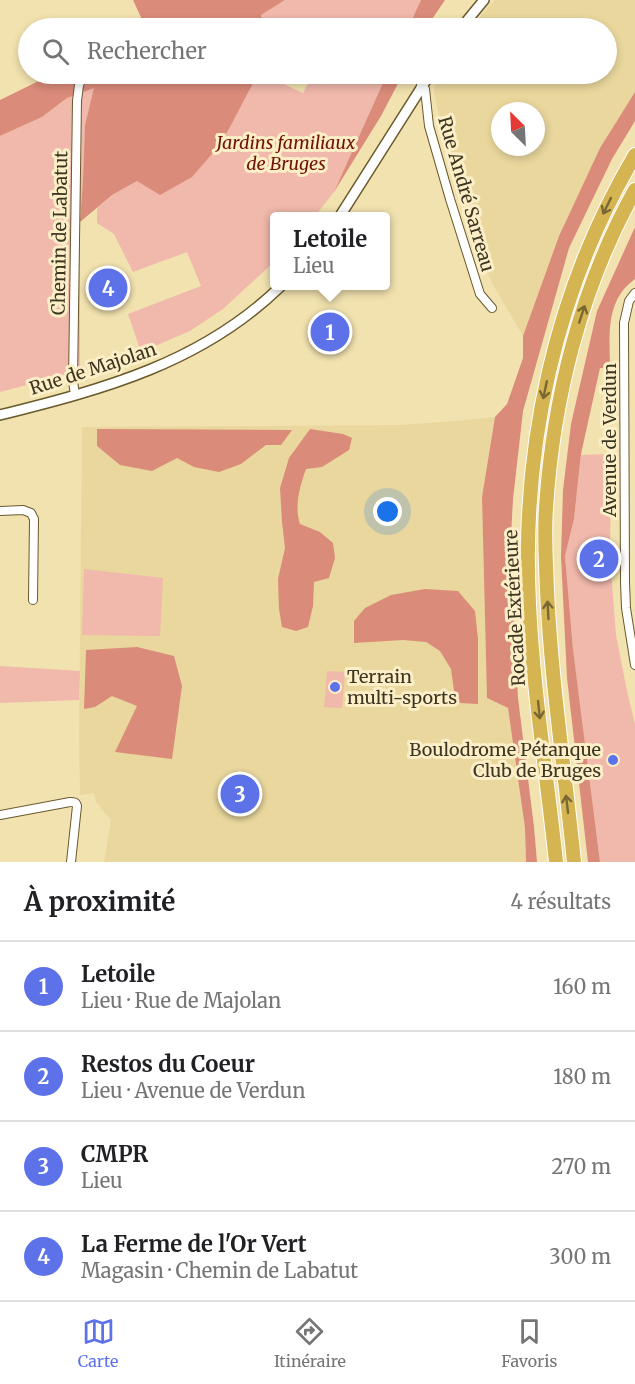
<!DOCTYPE html>
<html lang="fr">
<head>
<meta charset="utf-8">
<style>
  body { margin:0; font-family:Merriweather,serif; background:#f2f2f2; color:#202124 }
  .compass { position:absolute; left:491px; top:102px; width:54px; height:54px; border-radius:50%; background:#fff; box-shadow:0 3px 9px #0003; rotate:336deg }
  .you { position:absolute; left:388px; top:512px; width:21px; height:21px; margin:-15px; border:4px solid #fff; border-radius:50%; background:#1a73e8; box-shadow:0 0 0 9px #1a73e833 }
  .badge { display:grid; place-items:center; width:39px; height:39px; border-radius:50%; background:#5d72e9; color:#fff; font-size:20px; font-weight:700 }
  .pin { position:absolute; translate:-50% -50%; border:3px solid #fff; box-shadow:0 2px 6px #0006 }
  .popup { position:absolute; left:270px; top:212px; width:120px; height:78px; box-sizing:border-box; display:grid; place-content:center; border-radius:6px; background:#fff; filter:drop-shadow(0 2px 4px #0005); font-size:20px; white-space:nowrap; color:#757577 }
  .popup b { font-size:22px; color:#202124 }
  .popup::after { content:''; position:absolute; left:50%; top:100%; margin-left:-12px; border:12px solid transparent; border-top-color:#fff }
  .list { margin:0; padding:0; list-style:none }
  h2 { display:flex; justify-content:space-between; align-items:center; height:78px; margin:0; padding:0 24px; font-size:26px }
  h2 small { font-size:20px; font-weight:400; color:#757577 }
  .list li { display:grid; grid-template-columns:39px 1fr auto; gap:18px; align-items:center; box-sizing:border-box; height:90px; padding:0 24px; border-top:2px solid #e0e0e0 }
  .list b { display:block; font-size:22px; white-space:nowrap }
  .list p { margin:0; font-size:20px; white-space:nowrap; color:#757577 }
  .list em { font-size:20px; font-style:normal; color:#757577 }
  .icon { flex:none; width:33px; height:33px; fill:none; stroke:currentColor; stroke-width:2; stroke-linecap:round; stroke-linejoin:round }
  .map { position:relative; flex:none; width:635px; height:862px; overflow:hidden }
  .search { position:absolute; background:#fff; box-shadow:0 3px 9px #0003; left:18px; right:18px; top:18px; height:66px; display:flex; align-items:center; gap:15px; box-sizing:border-box; padding:0 21px; border-radius:33px; color:#757577; font-size:22px }
  .sheet { height:438px; background:#fff }
  nav { display:flex; justify-content:space-around; align-items:center; box-sizing:border-box; height:84px; border-top:2px solid #e0e0e0; background:#fff; font-size:16px; color:#757577 }
  nav a { display:grid; justify-items:center; gap:3px }
  nav .on { color:#5d72e9 }
  .map>svg:first-child { display:block }
  .built { fill:#e9d79d; fill-rule:evenodd }
  .green { fill:#f1b8ac }
  .forest { fill:#db8b7a }
  .lines { fill:none; stroke-linecap:round; stroke-linejoin:round }
  .minor-casing { stroke:#695a2c; stroke-width:10 }
  .tertiary-casing { stroke:#695a2c; stroke-width:12 }
  .motorway-casing { stroke:#fff; stroke-width:16 }
  .minor { stroke:#fff; stroke-width:8 }
  .tertiary { stroke:#fff; stroke-width:9 }
  .motorway { stroke:#d4b551; stroke-width:14 }
  .oneway { stroke:#796834 }
  .poi-dot { fill:#5d72e9; stroke:#fcefc7; stroke-width:2 }
  .labels { text-anchor:middle; stroke-width:6; stroke-linejoin:round; paint-order:stroke }
  .park-label { font-size:18px; font-style:italic; fill:#711101; stroke:#fcefc7 }
  .street-label { font-size:18px; fill:#3c3521; stroke:#fcefc7 }
  .poi-label { font-size:18px; fill:#3c3521; stroke:#fcefc7; text-anchor:start }
</style>
</head>
<body>
<div class="map">
<svg width="635" height="862" viewBox="0 0 635 862">
  <rect width="100%" height="100%" fill="#f2e2af"/>
  <!-- built -->
  <path class="built" d="M 495,0 L 635,0 L 635,92 L 600,148 L 559,236 L 523,336 L 493,285 L 477,250 L 443,134 L 434,93 L 436,80 L 440,74 L 606,74 L 606,28 L 471,28 L 480,17 ZM 500,111 L 536,111 L 536,147 L 500,147 Z
    M 495,417 L 482,497 L 487,698 L 508,708 L 525,828 L 526,862 L 104,862 L 111,820 L 96,802 L 94,793 L 80,795 L 79,737 L 82,427 L 401,425 L 455,421 Z"/>
  <!-- green -->
  <path class="green" d="M 285,0 L 421,0 L 408,28 L 264,28 L 261,15 Z
    M 258,74 L 262,74 L 303,93 L 313,74 L 387,74 L 334,192 L 315,216 L 274,216 L 274,262 L 223,309 L 190,331 L 141,352 L 128,314 L 201,286 L 187,252 L 133,272 L 114,234 L 97,223 L 97,208 L 112,195 L 137,181 L 218,147 L 229,129 Z
    M 95,87 L 85,125 L 83,179 L 80,222 L 80,371 L 0,392 L 0,136 L 42,117 L 67,98 Z
    M 611,454 L 610,558 L 616,635 L 627,691 L 635,724 L 635,862 L 600,862 L 573,649 L 565,556 L 574,519 L 581,455 Z
    M 84,569 L 163,578 L 160,636 L 82,635 Z
    M 0,666 L 80,671 L 79,700 L 0,703 Z
    M 327,671 L 345,672 L 342,708 L 324,707 Z"/>
  <!-- forest -->
  <path class="forest" d="M 133,0 L 285,0 L 261,15 L 264,28 L 141,28 L 145,26 Z
    M 421,0 L 445,0 L 426,28 L 408,28 Z
    M 53,74 L 258,74 L 229,129 L 218,147 L 192,177 L 160,195 L 137,181 L 112,195 L 80,222 L 83,179 L 85,125 L 94,88 L 67,98 L 42,117 L 0,136 L 0,100 Z
    M 387,74 L 403,74 L 381,116 L 334,192 Z
    M 635,92 L 635,121 L 612,159 L 569,248 L 523,411 L 513,499 L 510,554 L 518,698 L 534,827 L 537,862 L 526,862 L 525,828 L 508,708 L 487,698 L 482,497 L 495,417 L 507,404 L 523,358 L 523,336 L 559,236 L 600,148 Z
    M 635,227 L 635,279 C 630,283 625,287 621,293 C 606,315 610,344 610,369 L 600,368 L 581,454 L 574,519 L 565,556 L 573,649 L 600,862 L 588,862 L 567,678 L 561,557 L 563,490 L 571,424 L 597,311 Z
    M 97,429 L 292,430 L 281,445 L 266,445 L 241,464 L 219,472 L 194,467 L 177,458 L 152,471 L 120,465 L 97,446 Z
    M 310,429 L 343,434 L 352,438 L 349,450 L 322,467 L 306,469 C 300,486 294,506 300,524 L 320,532 L 333,543 L 335,558 L 329,578 L 314,582 L 313,606 L 308,627 L 296,631 L 282,627 L 279,609 L 278,579 L 285,548 L 282,522 L 280,488 L 289,458 Z
    M 425,589 L 458,591 L 475,611 L 478,639 L 478,704 L 460,703 L 455,698 L 451,669 L 440,651 L 426,642 L 403,640 L 354,643 L 354,621 L 365,608 L 391,595 Z
    M 137,647 L 174,656 L 182,686 L 172,759 L 115,752 L 137,706 L 112,696 L 95,707 L 84,709 L 86,650 Z"/>
  <g class="lines">
    <defs>
      <path id="minor" d="M 294,74 L 303,78
        M 421,86 L 425,89 L 429,126 L 450,199 L 480,294 L 492,308
        M 635,293 L 629,301 L 624,323 L 625,582 L 626,608 L 635,665
        M 75,395 L 73,381 L 77,101 L 79,85 L 84,74
        M 0,511 L 23,510 L 31,513 L 34,519 L 33,600
        M 0,815 L 70,802 C 74,802 76,802 77,806 L 71,862"/>
      <path id="tertiary" d="M 461,28 L 484,0
        M 340,216 L 430,74
        M 0,415 C 104,389 202,363 281,286"/>
      <path id="motorway" d="M 556,862 C 547,776 533,690 529,604 C 521,448 555,290 635,155
        M 574,862 C 565,771 551,681 547,590 C 546,563 544,535 546,508 C 553,398 581,287 635,190"/>
    </defs>
    <!-- minor casing -->
    <use href="#minor" class="minor-casing"/>
    <!-- tertiary casing -->
    <use href="#tertiary" class="tertiary-casing"/>
    <!-- motorway casing -->
    <use href="#motorway" class="motorway-casing"/>
    <!-- minor -->
    <use href="#minor" class="minor"/>
    <!-- tertiary -->
    <use href="#tertiary" class="tertiary"/>
    <!-- motorway -->
    <use href="#motorway" class="motorway"/>
  </g>
  <!-- one-way arrows -->
  <defs><path id="oneway-shaft" d="M-6 0H5M1.5-3L5.5 0L1.5 3" fill="none" stroke-width="1.6" stroke-linecap="round" stroke-linejoin="round" transform="scale(1.5)"/></defs>
  <g class="oneway">
    <use href="#oneway-shaft" transform="translate(607 206) rotate(116)"/>
    <use href="#oneway-shaft" transform="translate(582 314) rotate(-72)"/>
    <use href="#oneway-shaft" transform="translate(545 390) rotate(102)"/>
    <use href="#oneway-shaft" transform="translate(548 610) rotate(-93)"/>
    <use href="#oneway-shaft" transform="translate(539 710) rotate(84)"/>
    <use href="#oneway-shaft" transform="translate(567 804) rotate(-97)"/>
  </g>
  <!-- markers -->
  <g class="poi-dot">
    <circle cx="335" cy="687" r="6"/>
    <circle cx="613" cy="760" r="6"/>
  </g>
  <g class="labels">
    <!-- park labels -->
    <g class="park-label">
      <text x="286" y="149">Jardins familiaux<tspan x="286" dy="21">de Bruges</tspan></text>
    </g>
    <!-- street labels -->
    <g class="street-label">
      <text transform="translate(466 194) rotate(74)" y="6">Rue André Sarreau</text>
      <text transform="translate(60 233) rotate(-89)" y="6">Chemin de Labatut</text>
      <text transform="translate(93 369) rotate(-18)" y="6">Rue de Majolan</text>
      <text transform="translate(610 440) rotate(-90)" y="6">Avenue de Verdun</text>
      <text transform="translate(515 608) rotate(-93)" y="6">Rocade Extérieure</text>
    </g>
    <!-- poi labels -->
    <g class="poi-label">
      <text x="347" y="683">Terrain<tspan x="347" dy="21">multi-sports</tspan></text>
      <text x="601" y="756" text-anchor="end">Boulodrome Pétanque<tspan x="601" dy="21">Club de Bruges</tspan></text>
    </g>
  </g>
</svg>
<svg class="compass" viewBox="-18 -18 36 36"><path d="M0-13l5 13h-10z" fill="#e53935"/><path d="M0 13l5-13h-10z" fill="#757577"/></svg>
<div class="you"></div>
<div class="pin badge" style="left:330px;top:332px">1</div>
<div class="popup"><b>Letoile</b>Lieu</div>
<div class="pin badge" style="left:599px;top:559px">2</div>
<div class="pin badge" style="left:240px;top:794px">3</div>
<div class="pin badge" style="left:108px;top:288px">4</div>
<div class="search"><svg class="icon" aria-label="search" viewBox="0 0 24 24"><circle cx="10" cy="10" r="6"/><path d="M15 15l6 6"/></svg>Rechercher</div>
</div>
<section class="sheet">
<h2>À proximité<small>4 résultats</small></h2>
<ul class="list">
<li><span class="badge">1</span><div><b>Letoile</b><p>Lieu · Rue de Majolan</p></div><em>160 m</em></li>
<li><span class="badge">2</span><div><b>Restos du Coeur</b><p>Lieu · Avenue de Verdun</p></div><em>180 m</em></li>
<li><span class="badge">3</span><div><b>CMPR</b><p>Lieu</p></div><em>270 m</em></li>
<li><span class="badge">4</span><div><b>La Ferme de l'Or Vert</b><p>Magasin · Chemin de Labatut</p></div><em>300 m</em></li>
</ul>
</section>
<nav>
<a class="on"><svg class="icon" aria-label="map" viewBox="0 0 24 24"><path d="M3 6l6-2 6 2 6-2v14l-6 2-6-2-6 2zM9 4v14M15 6v14"/></svg>Carte</a>
<a><svg class="icon" aria-label="directions" viewBox="0 0 24 24"><path d="M12 3l9 9-9 9-9-9zM9 14v-3h6M13 9l2 2-2 2"/></svg>Itinéraire</a>
<a><svg class="icon" aria-label="saved" viewBox="0 0 24 24"><path d="M7 4h10v16l-5-4-5 4z"/></svg>Favoris</a>
</nav>
</body>
</html>
